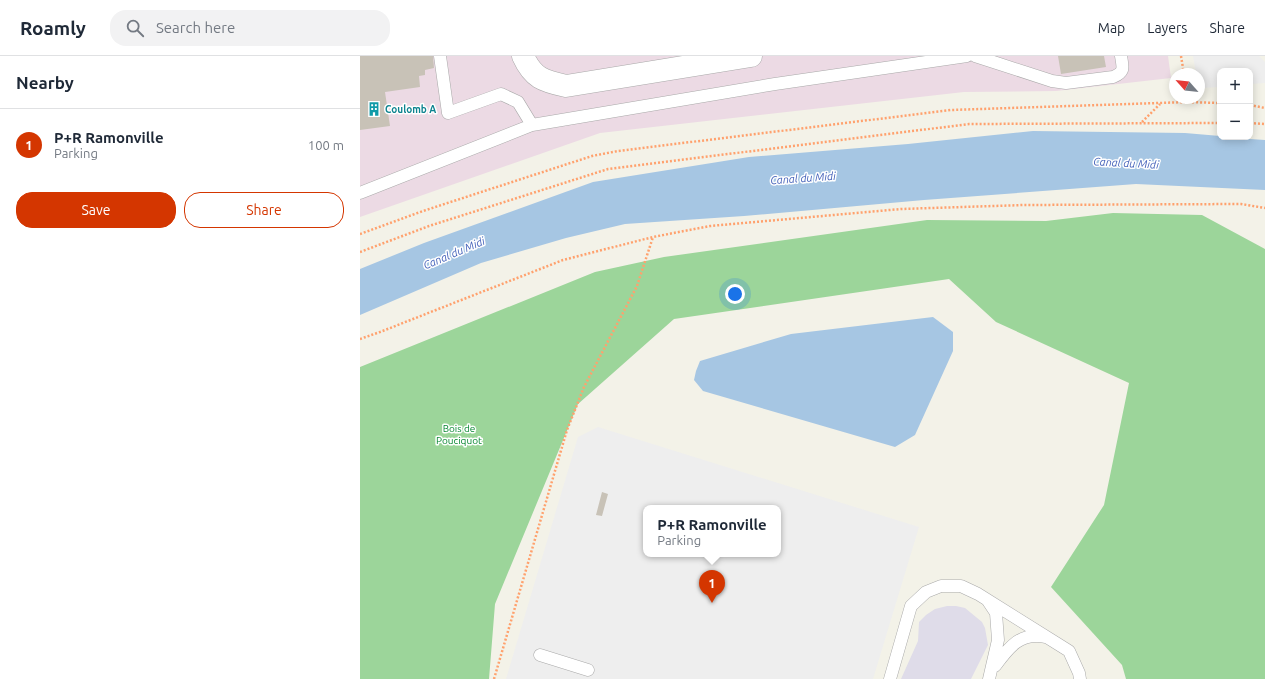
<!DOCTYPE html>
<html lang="en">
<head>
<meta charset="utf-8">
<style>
  body { margin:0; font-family:Ubuntu,sans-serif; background:#f2f2f3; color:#1f2937 }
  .controls { position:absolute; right:12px; top:12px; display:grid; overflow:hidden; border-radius:8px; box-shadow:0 2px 10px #0003 }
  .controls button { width:36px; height:36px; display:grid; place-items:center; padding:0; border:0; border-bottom:1px solid #e0e1e3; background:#fff; color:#1f2937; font:20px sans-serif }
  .compass { position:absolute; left:809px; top:12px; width:36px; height:36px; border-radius:50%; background:#fff; box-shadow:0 2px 10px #0003; rotate:297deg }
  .you { position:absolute; left:375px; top:238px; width:14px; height:14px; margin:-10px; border:3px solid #fff; border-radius:50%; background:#1a73e8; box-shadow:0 0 0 6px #1a73e833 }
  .badge { display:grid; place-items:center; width:26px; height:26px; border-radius:50%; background:#d43600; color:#fff; font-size:13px; font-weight:700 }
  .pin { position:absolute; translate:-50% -33px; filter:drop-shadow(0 1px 2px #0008) }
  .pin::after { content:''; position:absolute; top:21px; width:14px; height:12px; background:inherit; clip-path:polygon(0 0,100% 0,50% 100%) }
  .popup { position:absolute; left:283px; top:449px; width:138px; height:52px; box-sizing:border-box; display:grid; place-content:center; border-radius:8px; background:#fff; filter:drop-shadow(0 1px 3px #0005); font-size:13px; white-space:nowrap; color:#747a83 }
  .popup b { font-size:15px; color:#1f2937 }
  .popup::after { content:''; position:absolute; left:50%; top:100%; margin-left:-8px; border:8px solid transparent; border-top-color:#fff }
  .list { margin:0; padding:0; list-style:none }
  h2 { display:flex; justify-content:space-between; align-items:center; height:52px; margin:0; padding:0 16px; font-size:17px }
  h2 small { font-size:13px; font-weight:400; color:#747a83 }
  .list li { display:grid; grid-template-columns:26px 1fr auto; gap:12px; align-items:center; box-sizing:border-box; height:72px; padding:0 16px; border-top:1px solid #e0e1e3 }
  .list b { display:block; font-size:15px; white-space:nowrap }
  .list p { margin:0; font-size:13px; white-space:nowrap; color:#747a83 }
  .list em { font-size:13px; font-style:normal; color:#747a83 }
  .actions { display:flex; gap:8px; padding:12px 16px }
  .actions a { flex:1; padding:9px 0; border:1px solid #d43600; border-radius:16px; text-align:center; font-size:14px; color:#d43600 }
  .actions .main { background:#d43600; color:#fff }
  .icon { flex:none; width:22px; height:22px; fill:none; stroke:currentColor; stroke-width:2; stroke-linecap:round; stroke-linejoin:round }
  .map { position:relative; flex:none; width:905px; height:623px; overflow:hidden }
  header { display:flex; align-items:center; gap:24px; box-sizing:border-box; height:56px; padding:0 20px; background:#fff; border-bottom:1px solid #e0e1e3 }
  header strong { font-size:19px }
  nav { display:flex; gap:22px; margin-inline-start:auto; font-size:14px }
  .search { width:280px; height:36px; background:#f2f2f3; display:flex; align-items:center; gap:10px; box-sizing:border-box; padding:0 14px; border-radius:16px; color:#747a83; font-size:15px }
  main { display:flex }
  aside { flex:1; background:#fff }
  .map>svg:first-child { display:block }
  .industrial { fill:#ecdae4 }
  .forest { fill:#9cd59a }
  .parking { fill:#eee; fill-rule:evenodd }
  .plaza { fill:#dfdce9 }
  .water { fill:#a6c6e3 }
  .building { fill:#c8c2b7 }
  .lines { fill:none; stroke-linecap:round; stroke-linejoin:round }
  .service-casing { stroke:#a9a9a9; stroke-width:13 }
  .minor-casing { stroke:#a9a9a9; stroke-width:23 }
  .path { stroke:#ffa16d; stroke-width:2.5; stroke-dasharray:2 2; stroke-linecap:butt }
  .service { stroke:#fff; stroke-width:12 }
  .minor { stroke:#fff; stroke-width:22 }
  .labels { text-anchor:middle; stroke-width:3; stroke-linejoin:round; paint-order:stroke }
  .culture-label { font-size:10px; font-weight:bold; fill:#0d838f; stroke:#fff; text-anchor:start }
  .park-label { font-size:10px; fill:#04862f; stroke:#fff }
  .water-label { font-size:11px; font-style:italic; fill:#4562ba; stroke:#fff }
</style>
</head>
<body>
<header>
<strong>Roamly</strong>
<div class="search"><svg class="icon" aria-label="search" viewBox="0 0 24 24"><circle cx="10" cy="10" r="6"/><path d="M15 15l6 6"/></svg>Search here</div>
<nav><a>Map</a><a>Layers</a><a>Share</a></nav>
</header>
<main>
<aside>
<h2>Nearby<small></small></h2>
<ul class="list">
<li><span class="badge">1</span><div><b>P+R Ramonville</b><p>Parking</p></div><em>100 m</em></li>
</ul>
<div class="actions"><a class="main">Save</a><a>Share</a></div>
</aside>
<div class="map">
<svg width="905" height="623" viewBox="0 0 905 623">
  <rect width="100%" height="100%" fill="#f3f2e8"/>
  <!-- industrial -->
  <path class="industrial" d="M 0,0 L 808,0 L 811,22 L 696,35 L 604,36 L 240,77 L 0,161 Z"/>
  <!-- forest -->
  <path class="forest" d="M 753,157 L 842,159 L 905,193 L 905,623 L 766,623 L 762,609 L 691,531 L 744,449 L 769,327 L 636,266 L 589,223 L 314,263 L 218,348 L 135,548 L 129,623 L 0,623 L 0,311 L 235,216 L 304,201 L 567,164 L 686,165 Z"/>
  <!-- parking -->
  <path class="parking" d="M 833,0 L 899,0 L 905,6 L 905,27 L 890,28 L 890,15 L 860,15 L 860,31 L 839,32 L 839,18 L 836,18 Z
    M 238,371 L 559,471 L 513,623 L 146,623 L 218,381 ZM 286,452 L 418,452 L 418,498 L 286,498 Z"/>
  <!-- plaza -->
  <path class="plaza" d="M 587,550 L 596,550 L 605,552 L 622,566 L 625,572 L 628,589 L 611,623 L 541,623 L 558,585 L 559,566 L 566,559 L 575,553 Z"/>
  <!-- water -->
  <path class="water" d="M 673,75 L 825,77 L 860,80 L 860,81 L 905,84 L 905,134 L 776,128 L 564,144 L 384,160 L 265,168 L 206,182 L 121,207 L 0,259 L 0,213 L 64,187 L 233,126 L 389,101 L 548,88 Z
    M 573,261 L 593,276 L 593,295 L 555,379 L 535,391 L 343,335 L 334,324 L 336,315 L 340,305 L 431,278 Z"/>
  <!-- building -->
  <path class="building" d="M 0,0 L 73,0 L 74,12 L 65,14 L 65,19 L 59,20 L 60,31 L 25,36 L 30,70 L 0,74 Z
    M 698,0 L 744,0 L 746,11 L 701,18 Z
    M 242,436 L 248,438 L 242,460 L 236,459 Z"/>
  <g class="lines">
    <defs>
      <path id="service" d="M 80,0 L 88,57 L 141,38 L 158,46 L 172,69
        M 615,0 L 692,25 L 706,27 L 753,21 C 765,16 763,12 761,0
        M 0,137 L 172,69 L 415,28 L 607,0
        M 628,545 L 636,557 L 638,584 L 629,623
        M 180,599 L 228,614
        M 635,610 C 649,591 660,576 686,581
        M 530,623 L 551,550 L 566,536 L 581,530 L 601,530 L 618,538 L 709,595 L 719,617 L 720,623"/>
      <path id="minor" d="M 163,0 C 173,22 183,25 206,30 L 391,0"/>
    </defs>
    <!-- service casing -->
    <use href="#service" class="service-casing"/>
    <!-- minor casing -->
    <use href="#minor" class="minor-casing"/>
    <!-- path -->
    <path class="path" d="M 821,0 L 824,18
      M 827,42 L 828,46
      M 890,49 L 905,52
      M 782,66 L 800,48
      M 890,67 L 905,68
      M 0,178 L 63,155 L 232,100 L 258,95 L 591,54 L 828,46 L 860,47
      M 0,196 L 69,170 L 248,113 L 609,68 L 860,67
      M 0,283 L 20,276 L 203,204 L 293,181 L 350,170 L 541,153 L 664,149 L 881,148 L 905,152
      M 134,623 L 207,374 L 224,331 L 277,230 L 293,181"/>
    <!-- service -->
    <use href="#service" class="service"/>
    <!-- minor -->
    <use href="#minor" class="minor"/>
  </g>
  <!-- icons -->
  <defs>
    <symbol id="building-bare" viewBox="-9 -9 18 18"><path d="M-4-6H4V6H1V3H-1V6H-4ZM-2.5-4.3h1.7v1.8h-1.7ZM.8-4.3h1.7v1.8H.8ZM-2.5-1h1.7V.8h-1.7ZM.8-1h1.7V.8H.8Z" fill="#0f9aa8" stroke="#fff" stroke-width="2.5" paint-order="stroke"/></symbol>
  </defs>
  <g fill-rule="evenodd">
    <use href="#building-bare" x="4" y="43" width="20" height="20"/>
  </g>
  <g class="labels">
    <!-- culture labels -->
    <g class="culture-label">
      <text x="25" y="57">Coulomb A</text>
    </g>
    <!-- park labels -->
    <g class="park-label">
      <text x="99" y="376">Bois de<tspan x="99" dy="12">Pouciquot</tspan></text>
    </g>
    <!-- water labels -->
    <g class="water-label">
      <text transform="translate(766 107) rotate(3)" y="4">Canal du Midi</text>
      <text transform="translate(443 122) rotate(-4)" y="4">Canal du Midi</text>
      <text transform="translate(94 197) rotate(-23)" y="4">Canal du Midi</text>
    </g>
  </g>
</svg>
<div class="controls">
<button>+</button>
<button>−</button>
</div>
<svg class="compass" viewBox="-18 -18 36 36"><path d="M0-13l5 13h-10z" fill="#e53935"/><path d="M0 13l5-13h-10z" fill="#747a83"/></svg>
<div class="you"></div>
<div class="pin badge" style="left:352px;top:547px">1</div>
<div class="popup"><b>P+R Ramonville</b>Parking</div>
</div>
</main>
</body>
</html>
